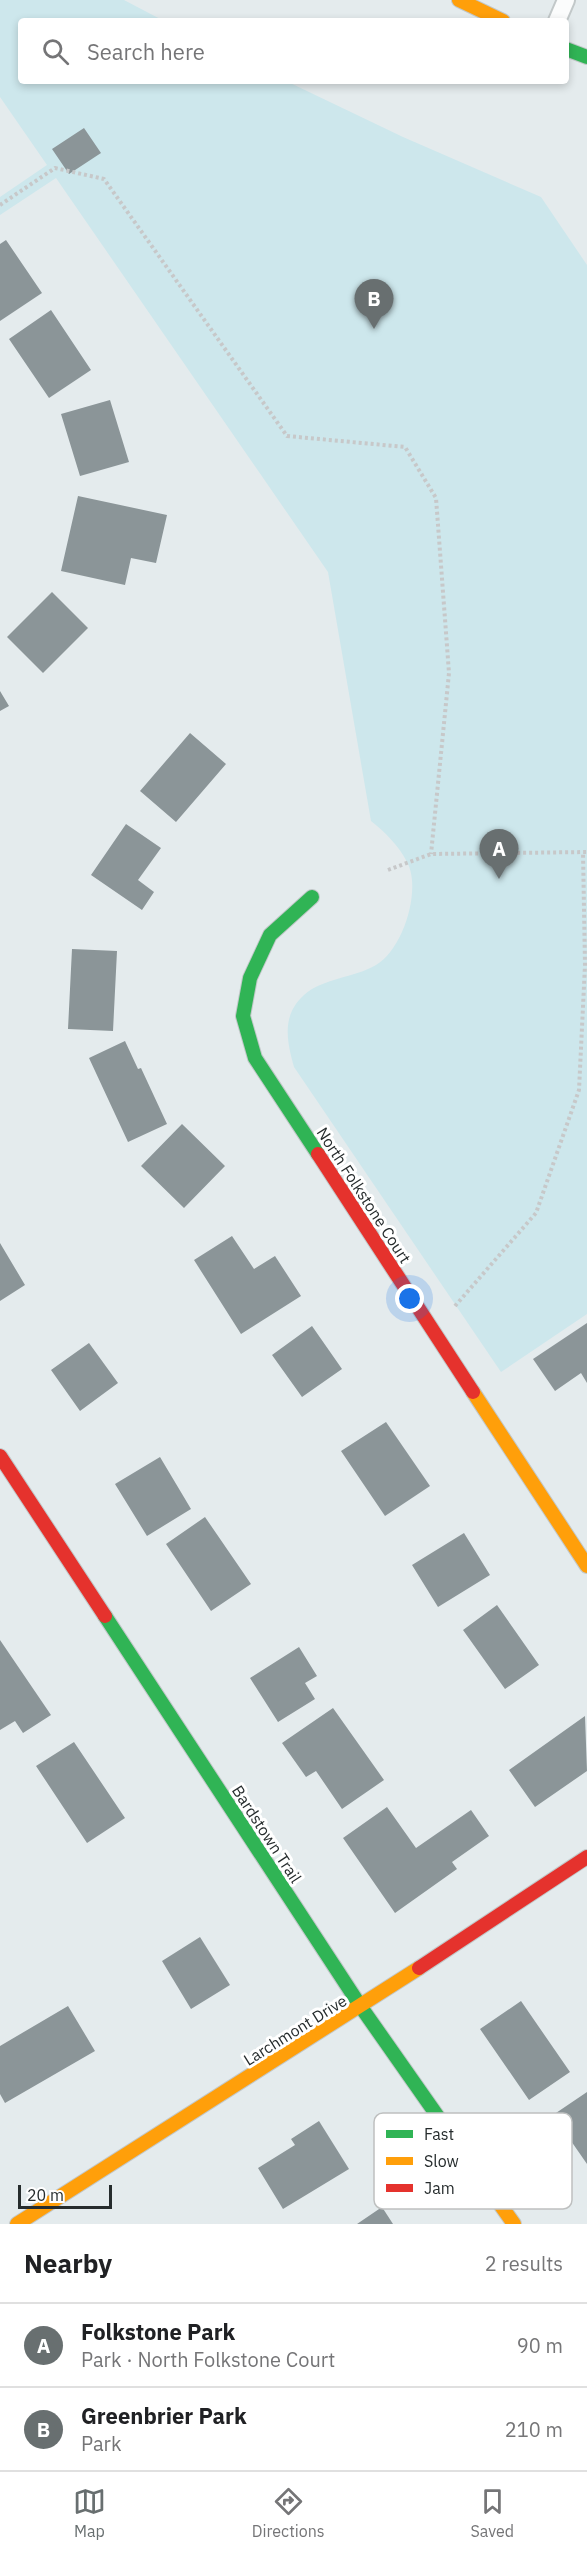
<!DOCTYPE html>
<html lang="en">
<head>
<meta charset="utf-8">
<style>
  body { margin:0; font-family:"IBM Plex Sans",sans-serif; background:#f2f2f2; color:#202124 }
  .scale { position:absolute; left:18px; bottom:15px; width:94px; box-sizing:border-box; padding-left:6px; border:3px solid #262c2d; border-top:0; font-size:16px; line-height:21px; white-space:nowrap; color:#262c2d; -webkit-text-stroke:4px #fff; paint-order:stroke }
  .you { position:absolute; left:410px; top:1299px; width:21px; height:21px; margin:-15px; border:4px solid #fff; border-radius:50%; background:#1a73e8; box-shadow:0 0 0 9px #1a73e833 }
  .badge { display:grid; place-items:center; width:39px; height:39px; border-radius:50%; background:#686f70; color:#fff; font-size:20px; font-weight:700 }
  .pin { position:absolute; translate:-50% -50px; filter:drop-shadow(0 2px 3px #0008) }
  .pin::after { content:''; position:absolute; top:32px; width:21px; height:18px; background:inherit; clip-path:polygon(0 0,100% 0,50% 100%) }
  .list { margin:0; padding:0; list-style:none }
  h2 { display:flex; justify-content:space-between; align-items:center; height:78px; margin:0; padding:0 24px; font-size:26px }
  h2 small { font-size:20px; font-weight:400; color:#757577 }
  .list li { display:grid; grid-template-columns:39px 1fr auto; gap:18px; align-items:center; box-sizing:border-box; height:84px; padding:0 24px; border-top:2px solid #e0e0e0 }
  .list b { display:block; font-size:22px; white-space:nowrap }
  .list p { margin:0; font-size:20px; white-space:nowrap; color:#757577 }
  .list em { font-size:20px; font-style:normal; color:#757577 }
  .icon { flex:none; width:33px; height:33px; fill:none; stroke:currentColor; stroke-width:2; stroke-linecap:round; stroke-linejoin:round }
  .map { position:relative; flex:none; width:587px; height:2224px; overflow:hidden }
  .search { position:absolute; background:#fff; box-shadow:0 3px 9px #0003; left:18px; right:18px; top:18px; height:66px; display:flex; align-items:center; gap:15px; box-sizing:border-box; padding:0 21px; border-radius:6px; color:#757577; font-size:22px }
  .sheet { height:246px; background:#fff }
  nav { display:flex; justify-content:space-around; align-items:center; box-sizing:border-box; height:84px; border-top:2px solid #e0e0e0; background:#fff; font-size:16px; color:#757577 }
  nav a { display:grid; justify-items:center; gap:3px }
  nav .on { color:#686f70 }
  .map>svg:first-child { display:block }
  .green { fill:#cde7ec }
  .building { fill:#8b9598 }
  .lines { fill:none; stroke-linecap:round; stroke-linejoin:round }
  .lane-casing { stroke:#c2c8c9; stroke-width:20 }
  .fast-casing { stroke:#c2c8c9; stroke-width:16 }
  .slow-casing { stroke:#c2c8c9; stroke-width:16 }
  .jam-casing { stroke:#c2c8c9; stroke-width:16 }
  .path { stroke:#c7c8c9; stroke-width:4; stroke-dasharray:3 3; stroke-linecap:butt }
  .lane { stroke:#fbfcfc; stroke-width:16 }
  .fast { stroke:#30b455; stroke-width:14 }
  .slow { stroke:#ff9f0a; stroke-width:14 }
  .jam { stroke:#e5322d; stroke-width:14 }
  .labels { text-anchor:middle; stroke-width:6; stroke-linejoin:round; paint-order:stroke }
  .street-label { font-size:16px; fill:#262c2d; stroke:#fff }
  .key { fill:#fff; stroke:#bec0c0; stroke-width:1.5 }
  .key-label { font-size:16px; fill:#262c2d }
</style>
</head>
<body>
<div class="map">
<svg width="587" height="2224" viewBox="0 0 587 2224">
  <rect width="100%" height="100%" fill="#e4ebed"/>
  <!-- green -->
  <path class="green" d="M 0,0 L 124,0 L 164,21 L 21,21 L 21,81 L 286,81 L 403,137 L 541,197 L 587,265 L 587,1314 L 501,1372 L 294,1067 C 287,1041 281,1016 304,995 C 323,978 354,978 376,965 C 403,950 422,889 407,862 C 398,845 386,833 371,821 L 328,572 L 56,178 L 0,215 L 0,197 L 47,165 L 0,97 Z"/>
  <!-- building -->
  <path class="building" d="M 84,128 L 101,153 L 69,174 L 52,149 Z
    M 6,240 L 42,293 L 0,321 L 0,244 Z
    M 51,310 L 91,370 L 49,398 L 9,339 Z
    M 110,400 L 129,462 L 80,476 L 61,414 Z
    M 78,496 L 167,515 L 156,563 L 131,558 L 125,585 L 61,571 Z
    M 52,592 L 88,628 L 43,673 L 7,637 Z
    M 0,691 L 9,706 L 0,711 Z
    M 190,733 L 226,764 L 176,822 L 140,791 Z
    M 126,824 L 161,848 L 138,880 L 154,892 L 142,910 L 91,875 Z
    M 72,949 L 117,951 L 113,1031 L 68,1029 Z
    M 125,1041 L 138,1069 L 141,1068 L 167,1124 L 128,1142 L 89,1058 Z
    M 182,1124 L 225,1166 L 184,1208 L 141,1166 Z
    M 232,1236 L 254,1269 L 275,1256 L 301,1296 L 241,1334 L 194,1260 Z
    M 0,1243 L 25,1285 L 0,1301 Z
    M 587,1323 L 587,1383 L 581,1373 L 555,1391 L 533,1359 Z
    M 312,1326 L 342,1369 L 302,1397 L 272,1355 Z
    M 89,1343 L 118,1383 L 80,1411 L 51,1370 Z
    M 386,1422 L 430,1486 L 385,1516 L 341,1451 Z
    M 160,1457 L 191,1509 L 147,1536 L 115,1484 Z
    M 205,1517 L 251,1584 L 211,1611 L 166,1544 Z
    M 464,1533 L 490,1575 L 438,1607 L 412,1565 Z
    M 497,1605 L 539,1665 L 505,1689 L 463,1630 Z
    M 0,1640 L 51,1715 L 23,1733 L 15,1721 L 0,1730 Z
    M 299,1647 L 317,1676 L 305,1683 L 315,1699 L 278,1722 L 250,1678 Z
    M 333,1708 L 384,1780 L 342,1809 L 316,1771 L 306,1777 L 282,1743 Z
    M 585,1716 L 587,1771 L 535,1807 L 509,1770 Z
    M 74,1742 L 125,1818 L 87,1843 L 36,1766 Z
    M 387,1807 L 416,1848 L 471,1810 L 489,1836 L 452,1862 L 457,1869 L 395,1913 L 343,1838 Z
    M 200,1937 L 230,1985 L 191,2009 L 162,1961 Z
    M 521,2001 L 570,2072 L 529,2100 L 480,2029 Z
    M 68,2006 L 95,2051 L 5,2103 L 0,2094 L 0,2046 Z
    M 587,2092 L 587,2164 L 553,2115 Z
    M 319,2121 L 349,2169 L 283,2209 L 258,2168 L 295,2145 L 291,2139 Z
    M 382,2207 L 393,2224 L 357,2224 Z"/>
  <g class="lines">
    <defs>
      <path id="lane" d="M 557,21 L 566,0"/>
      <path id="fast" d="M 566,49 L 587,57
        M 312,897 L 270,935 L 250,978 L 243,1016 L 255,1058 L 318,1154
        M 105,1616 L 361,2007 L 441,2121"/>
      <path id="slow" d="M 459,0 L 503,21
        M 473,1392 L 587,1566
        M 441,2121 L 514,2224
        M 17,2224 L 419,1968"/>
      <path id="jam" d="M 318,1154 L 473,1392
        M 0,1456 L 105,1616
        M 419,1968 L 587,1857"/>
    </defs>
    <!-- lane casing -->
    <use href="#lane" class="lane-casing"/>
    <!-- fast casing -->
    <use href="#fast" class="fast-casing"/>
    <!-- slow casing -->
    <use href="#slow" class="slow-casing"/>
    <!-- jam casing -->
    <use href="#jam" class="jam-casing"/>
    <!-- path -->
    <path class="path" d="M 0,205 L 55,168 L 104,179 L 287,436 L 405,447 L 436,498 L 449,673 L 431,854
      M 388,870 L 431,854 L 587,852
      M 455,1306 L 536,1213 L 579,1090 L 585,965 L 583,852"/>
    <!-- lane -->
    <use href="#lane" class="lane"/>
    <!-- fast -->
    <use href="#fast" class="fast"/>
    <!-- slow -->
    <use href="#slow" class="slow"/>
    <!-- jam -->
    <use href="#jam" class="jam"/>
  </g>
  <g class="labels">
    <!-- street labels -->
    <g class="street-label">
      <text transform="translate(364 1195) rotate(57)" y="6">North Folkstone Court</text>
      <text transform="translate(267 1834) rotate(57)" y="6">Bardstown Trail</text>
      <text transform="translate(295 2030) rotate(-32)" y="6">Larchmont Drive</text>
    </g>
  </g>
  <!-- legend -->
  <rect x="374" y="2113" width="198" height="96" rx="9" class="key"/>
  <rect x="386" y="2130" width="27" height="8" fill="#30b455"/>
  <rect x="386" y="2157" width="27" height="8" fill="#ff9f0a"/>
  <rect x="386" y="2184" width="27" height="8" fill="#e5322d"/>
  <g class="key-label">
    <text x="424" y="2140">Fast</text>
    <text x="424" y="2167">Slow</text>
    <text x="424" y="2194">Jam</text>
  </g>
</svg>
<div class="scale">20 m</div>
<div class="you"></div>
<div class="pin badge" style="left:499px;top:879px">A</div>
<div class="pin badge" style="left:374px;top:329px">B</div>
<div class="search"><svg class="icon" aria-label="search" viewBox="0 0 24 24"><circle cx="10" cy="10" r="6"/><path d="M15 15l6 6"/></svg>Search here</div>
</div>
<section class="sheet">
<h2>Nearby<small>2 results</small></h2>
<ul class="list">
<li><span class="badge">A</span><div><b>Folkstone Park</b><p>Park · North Folkstone Court</p></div><em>90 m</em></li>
<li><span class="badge">B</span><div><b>Greenbrier Park</b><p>Park</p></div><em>210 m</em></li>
</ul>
</section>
<nav>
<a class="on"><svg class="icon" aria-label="map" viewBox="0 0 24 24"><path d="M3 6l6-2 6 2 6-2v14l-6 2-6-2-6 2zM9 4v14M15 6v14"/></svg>Map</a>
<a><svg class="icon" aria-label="directions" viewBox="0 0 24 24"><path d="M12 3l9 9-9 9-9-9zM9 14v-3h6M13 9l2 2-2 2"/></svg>Directions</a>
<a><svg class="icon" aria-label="saved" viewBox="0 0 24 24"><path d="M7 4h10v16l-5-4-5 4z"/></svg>Saved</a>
</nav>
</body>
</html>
